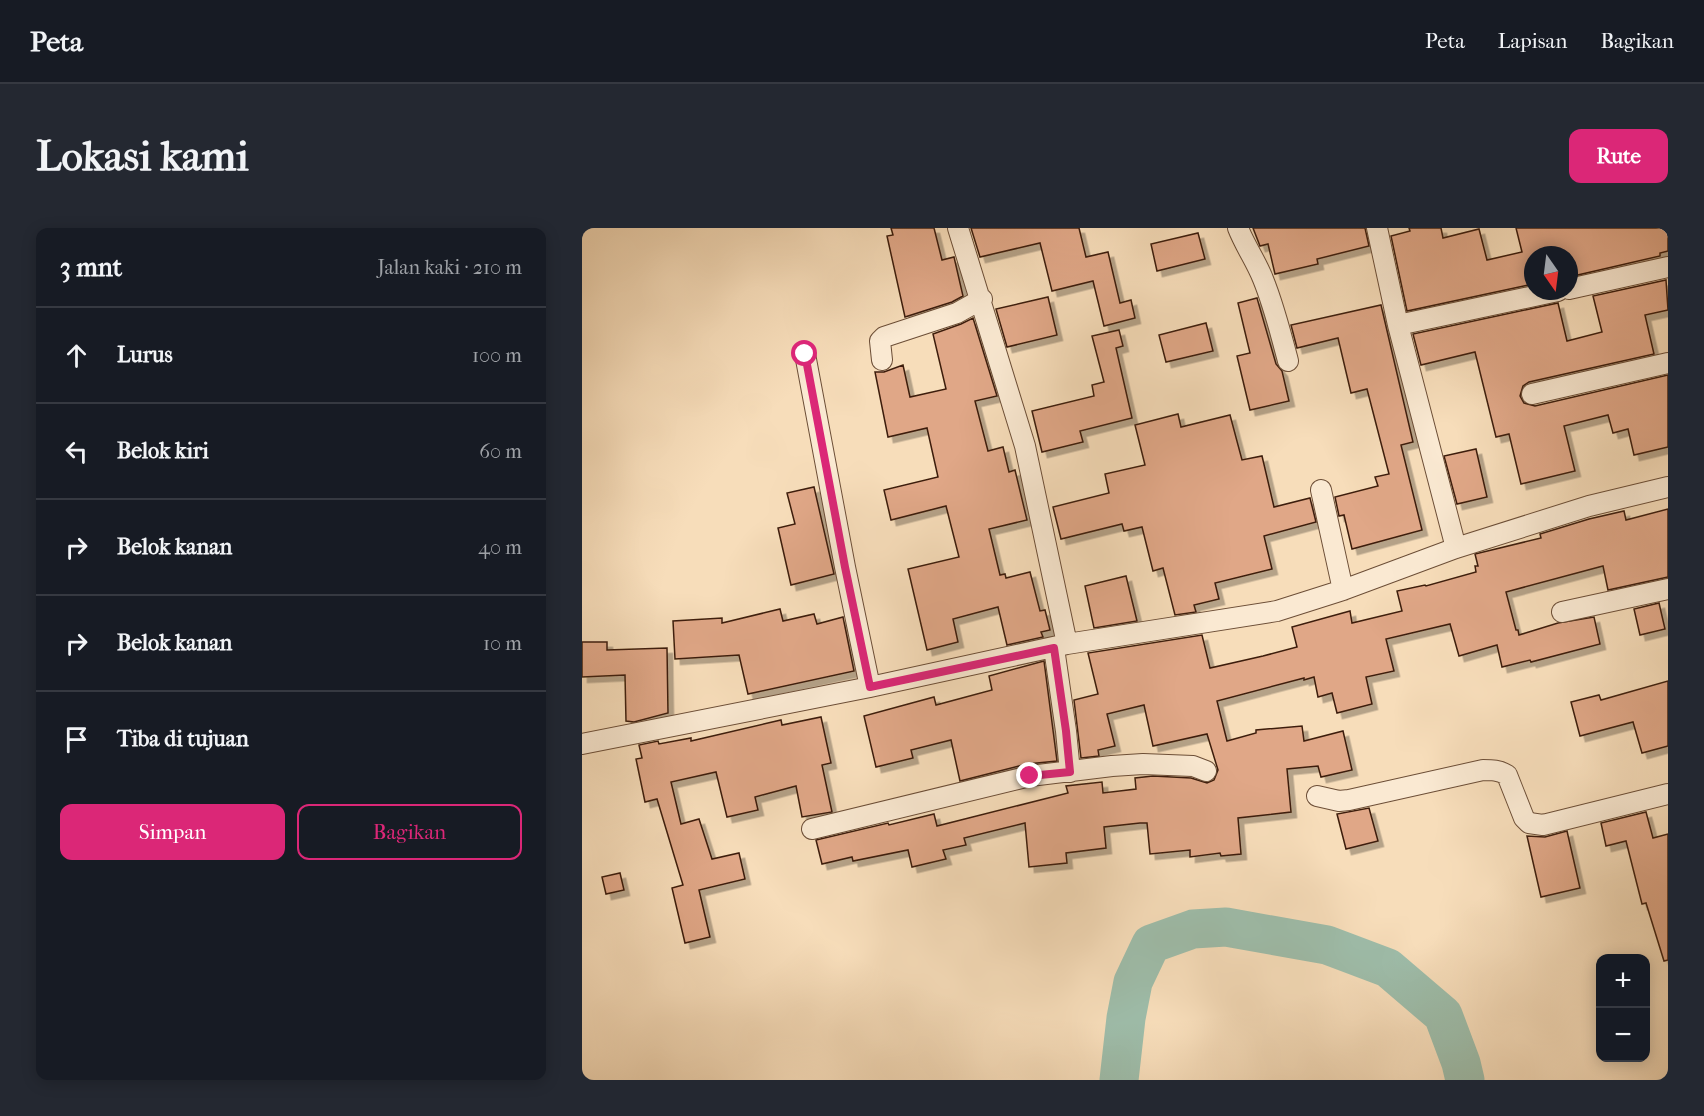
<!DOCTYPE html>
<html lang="id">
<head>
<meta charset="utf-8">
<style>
  body { margin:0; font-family:"IM FELL French Canon",serif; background:#242831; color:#f1f3f6 }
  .controls { position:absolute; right:18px; bottom:18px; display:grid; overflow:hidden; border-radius:12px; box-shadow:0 3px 15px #0003 }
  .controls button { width:54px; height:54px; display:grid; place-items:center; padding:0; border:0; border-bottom:2px solid #363941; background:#171b24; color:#f1f3f6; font:30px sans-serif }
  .compass { position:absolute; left:942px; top:18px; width:54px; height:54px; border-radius:50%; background:#171b24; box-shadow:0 3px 15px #0003; rotate:166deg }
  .stop { position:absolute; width:18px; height:18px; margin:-14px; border:4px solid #db2777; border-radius:50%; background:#fff }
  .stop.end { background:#db2777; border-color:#fff; box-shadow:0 2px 6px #0008 }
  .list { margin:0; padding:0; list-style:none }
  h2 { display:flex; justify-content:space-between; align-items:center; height:78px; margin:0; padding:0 24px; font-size:26px }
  h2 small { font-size:20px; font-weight:400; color:#9ea1a6 }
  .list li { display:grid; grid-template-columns:39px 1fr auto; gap:18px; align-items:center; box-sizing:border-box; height:96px; padding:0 24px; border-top:2px solid #363941 }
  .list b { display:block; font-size:22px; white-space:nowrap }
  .list em { font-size:20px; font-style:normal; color:#9ea1a6 }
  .actions { display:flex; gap:12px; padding:18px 24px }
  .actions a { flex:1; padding:14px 0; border:2px solid #db2777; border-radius:12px; text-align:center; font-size:21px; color:#db2777 }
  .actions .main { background:#db2777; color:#fff }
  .icon { flex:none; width:33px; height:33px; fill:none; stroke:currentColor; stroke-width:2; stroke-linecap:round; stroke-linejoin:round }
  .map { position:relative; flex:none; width:1086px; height:852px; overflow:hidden; border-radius:12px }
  header { display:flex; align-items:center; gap:36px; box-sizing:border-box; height:84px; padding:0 30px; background:#171b24; border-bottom:2px solid #363941 }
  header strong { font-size:28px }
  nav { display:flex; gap:33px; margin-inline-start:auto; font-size:21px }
  .intro { display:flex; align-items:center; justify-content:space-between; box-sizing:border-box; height:144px; padding:0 36px }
  h1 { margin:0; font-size:42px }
  .button { padding:15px 27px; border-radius:12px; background:#db2777; color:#fff; font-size:21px; font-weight:700 }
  main { display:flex; gap:36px; padding:0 36px }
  aside { flex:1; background:#171b24; border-radius:12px; box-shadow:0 3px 15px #0003 }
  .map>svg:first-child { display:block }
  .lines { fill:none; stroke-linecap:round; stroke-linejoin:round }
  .river { stroke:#9ebdaa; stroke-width:39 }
  .building { fill:#e0a787; stroke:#3d1e0b; stroke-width:1.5; filter:url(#shadow) }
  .street-casing { stroke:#6c4e37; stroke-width:22 }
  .street { stroke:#fae9d2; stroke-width:20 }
  .route { stroke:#db2777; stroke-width:8 }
</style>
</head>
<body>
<header>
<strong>Peta</strong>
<nav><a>Peta</a><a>Lapisan</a><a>Bagikan</a></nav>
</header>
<div class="intro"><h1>Lokasi kami</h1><a class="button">Rute</a></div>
<main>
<aside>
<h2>3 mnt<small>Jalan kaki · 210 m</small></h2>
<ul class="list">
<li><svg class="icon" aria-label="ahead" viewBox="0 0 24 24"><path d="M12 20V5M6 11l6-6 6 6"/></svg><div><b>Lurus</b></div><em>100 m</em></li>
<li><svg class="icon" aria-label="left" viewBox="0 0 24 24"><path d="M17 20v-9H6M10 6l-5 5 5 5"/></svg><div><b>Belok kiri</b></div><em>60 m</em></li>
<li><svg class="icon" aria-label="right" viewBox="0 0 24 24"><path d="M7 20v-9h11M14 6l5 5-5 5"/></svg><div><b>Belok kanan</b></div><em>40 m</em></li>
<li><svg class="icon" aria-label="right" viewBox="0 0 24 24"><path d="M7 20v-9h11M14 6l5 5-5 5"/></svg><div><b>Belok kanan</b></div><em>10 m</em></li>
<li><svg class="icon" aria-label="arrive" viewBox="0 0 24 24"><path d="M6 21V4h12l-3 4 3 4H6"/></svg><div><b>Tiba di tujuan</b></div></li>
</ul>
<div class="actions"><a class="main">Simpan</a><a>Bagikan</a></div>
</aside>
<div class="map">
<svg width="1086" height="852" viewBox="0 0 1086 852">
  <defs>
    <filter id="shadow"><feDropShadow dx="5.5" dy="5.5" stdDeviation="0" flood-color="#0004"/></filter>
  </defs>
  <rect width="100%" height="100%" fill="#f7ddba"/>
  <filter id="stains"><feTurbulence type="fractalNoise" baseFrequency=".00333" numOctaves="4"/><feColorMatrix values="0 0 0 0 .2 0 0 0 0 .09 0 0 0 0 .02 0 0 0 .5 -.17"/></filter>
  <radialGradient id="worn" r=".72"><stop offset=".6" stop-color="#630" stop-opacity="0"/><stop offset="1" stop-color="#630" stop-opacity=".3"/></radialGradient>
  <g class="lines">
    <!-- river -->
    <path class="river" d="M 537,852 L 544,790 L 551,754 L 569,716 L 611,701 L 644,699 L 745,717 L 806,740 L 861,787 L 879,835 L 883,852"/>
  </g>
  <!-- building -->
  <path class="building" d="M 309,0 L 352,0 L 360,32 L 372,29 L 381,68 L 370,74 L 323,89 L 305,8 L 311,7 Z
    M 389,0 L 497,0 L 504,29 L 526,24 L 538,75 L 549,72 L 553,90 L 522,98 L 511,53 L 470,63 L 458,15 L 398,29 Z
    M 671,0 L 783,0 L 787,18 L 735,31 L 736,36 L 693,46 L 686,16 L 678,18 Z
    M 827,0 L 859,0 L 861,10 L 897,1 L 905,32 L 940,24 L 934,0 L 1086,0 L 1086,23 L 1078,25 L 1078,28 L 987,49 L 987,27 L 951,27 L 951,56 L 825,83 L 809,8 L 828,3 Z
    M 616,5 L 623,31 L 575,43 L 569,16 Z
    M 1084,52 L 1086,82 L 1063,87 L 1072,126 L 947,154 L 941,158 L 938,168 L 942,175 L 953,178 L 1086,147 L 1086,219 L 1052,227 L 1046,201 L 1031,205 L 1026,187 L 982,198 L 993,243 L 939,256 L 927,206 L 914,209 L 893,124 L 839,137 L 831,106 L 976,75 L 985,113 L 1020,104 L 1011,68 Z
    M 466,69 L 475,107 L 425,119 L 414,81 Z
    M 675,70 L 694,136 L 700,143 L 707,173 L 668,182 L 655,128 L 668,125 L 656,75 Z
    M 799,77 L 831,214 L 819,217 L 840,302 L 770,321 L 762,287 L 757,288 L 753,269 L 796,258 L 793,249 L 807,246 L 785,161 L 769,165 L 756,110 L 715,120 L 709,97 Z
    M 391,90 L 415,168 L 393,173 L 406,223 L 421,219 L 427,244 L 433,242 L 445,292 L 407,301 L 418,347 L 423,346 L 424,350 L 448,344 L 458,383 L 463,382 L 468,402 L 459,404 L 461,409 L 425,417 L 416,379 L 371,391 L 376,414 L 345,422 L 326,341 L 377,329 L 364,278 L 309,292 L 302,262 L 356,249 L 345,200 L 306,209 L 293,144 L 302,144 L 321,137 L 328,169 L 364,161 L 351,106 L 379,96 Z
    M 624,95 L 631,123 L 584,134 L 577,107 Z
    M 537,102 L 541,118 L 534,120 L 550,190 L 498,203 L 501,214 L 460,224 L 450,183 L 512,168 L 510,157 L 522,154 L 510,108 Z
    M 596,186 L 599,199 L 648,187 L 660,232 L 680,228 L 692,279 L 728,270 L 734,294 L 682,308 L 690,341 L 633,355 L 637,371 L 612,377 L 614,384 L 593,387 L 581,340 L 571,343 L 560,299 L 542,303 L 540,296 L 479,311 L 471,279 L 527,265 L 523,246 L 563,237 L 553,197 Z
    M 894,221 L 905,269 L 875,276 L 862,228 Z
    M 232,259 L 252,346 L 209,357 L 196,300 L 213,296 L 205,265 Z
    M 1086,281 L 1086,349 L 1026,362 L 1021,338 L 924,364 L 934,402 L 936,402 L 937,407 L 976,395 L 1012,389 L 1018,416 L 949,434 L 948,432 L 920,439 L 915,417 L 877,428 L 868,396 L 804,411 L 812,443 L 784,449 L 790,476 L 755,485 L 750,465 L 736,469 L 732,449 L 722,452 L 722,450 L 635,473 L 645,513 L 674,505 L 674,502 L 720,498 L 722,513 L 761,503 L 770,542 L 739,549 L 736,538 L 705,541 L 709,584 L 656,590 L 659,626 L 639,628 L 638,625 L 608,629 L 608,622 L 568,626 L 565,595 L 558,595 L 522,599 L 524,620 L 484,625 L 485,635 L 447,639 L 443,595 L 382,610 L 384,617 L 361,622 L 364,631 L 330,639 L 326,622 L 271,633 L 270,629 L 240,636 L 234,612 L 306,595 L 307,597 L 352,586 L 355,598 L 486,565 L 484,558 L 520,554 L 521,565 L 554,561 L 553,550 L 571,548 L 609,550 L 625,555 L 632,552 L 636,542 L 625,506 L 571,518 L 562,477 L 525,486 L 533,518 L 516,522 L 517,528 L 499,530 L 492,472 L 516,466 L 506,425 L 620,407 L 628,440 L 681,428 L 715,419 L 710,399 L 768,383 L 770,395 L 820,383 L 815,363 L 843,357 L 844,358 L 894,344 L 893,338 L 896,338 L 893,326 L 959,310 L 958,306 L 1007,291 L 1042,283 L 1044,292 Z
    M 544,348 L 555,393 L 512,400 L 503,358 Z
    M 1077,375 L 1083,401 L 1058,407 L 1052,381 Z
    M 198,381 L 201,393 L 232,386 L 235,396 L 261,389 L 272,443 L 166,466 L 157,427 L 93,431 L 91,393 L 140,390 L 140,395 Z
    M 0,414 L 25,414 L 25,422 L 85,420 L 86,485 L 52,494 L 44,493 L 43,447 L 0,449 Z
    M 462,433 L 475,533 L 445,536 L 378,553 L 369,512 L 329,522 L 331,530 L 294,539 L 282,488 L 352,469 L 354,477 L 410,462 L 407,448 Z
    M 1086,453 L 1086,518 L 1060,525 L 1051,494 L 998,508 L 989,474 L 1017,467 L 1019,472 Z
    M 239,489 L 249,535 L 240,537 L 250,584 L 220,589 L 214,558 L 173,569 L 176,582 L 145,589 L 134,544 L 89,554 L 99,596 L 117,591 L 130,631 L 157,625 L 163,651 L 117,662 L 128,709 L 103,715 L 90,660 L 101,657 L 75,571 L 63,574 L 54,531 L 60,530 L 57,517 L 76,513 L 77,516 L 109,510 L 109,513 L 199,492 L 200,497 Z
    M 787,580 L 796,613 L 764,621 L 755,586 Z
    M 1064,584 L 1071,610 L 1086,606 L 1086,732 L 1082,733 L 1064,675 L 1060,676 L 1044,613 L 1024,618 L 1019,595 Z
    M 985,603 L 998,660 L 959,669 L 945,608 L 963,609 Z
    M 38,645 L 42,662 L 24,666 L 20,649 Z"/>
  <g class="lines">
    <defs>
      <path id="street" d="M 376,0 L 443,218 L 485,416
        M 656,0 C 663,18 674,33 681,51 C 692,78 699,106 706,133
        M 795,0 L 816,97 L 874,320
        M 987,61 L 1086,39
        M 816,97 L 976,63
        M 223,126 L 263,339 L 288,459
        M 300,132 L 298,113 L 302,109 L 375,85 L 400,71
        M 950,166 L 1086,135
        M 739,262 L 761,362
        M 980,384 L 1086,361
        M 472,420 L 484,503 L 488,544
        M 0,516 L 288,459 L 485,416 L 695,383 L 761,362 L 874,320 L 1007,278 L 1086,259
        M 735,568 L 757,573 L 767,572 L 901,542 C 910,542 917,542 925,547 L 942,590 L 947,595 L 961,597 L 1086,566
        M 230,601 L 448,548 L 530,538 L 561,536 L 611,538 L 624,543"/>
    </defs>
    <!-- street casing -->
    <use href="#street" class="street-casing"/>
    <!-- street -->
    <use href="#street" class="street"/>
  </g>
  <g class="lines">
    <!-- route -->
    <path class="route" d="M 223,126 L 263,339 L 288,459 L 472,420 L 484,503 L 488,544 L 448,548"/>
  </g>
  <rect width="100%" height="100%" filter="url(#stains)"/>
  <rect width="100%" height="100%" fill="url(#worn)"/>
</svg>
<div class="controls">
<button>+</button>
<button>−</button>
</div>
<svg class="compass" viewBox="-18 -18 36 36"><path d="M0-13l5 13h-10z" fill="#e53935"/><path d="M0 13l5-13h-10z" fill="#9ea1a6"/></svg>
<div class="stop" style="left:223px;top:126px"></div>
<div class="stop end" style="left:448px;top:548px"></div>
</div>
</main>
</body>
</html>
